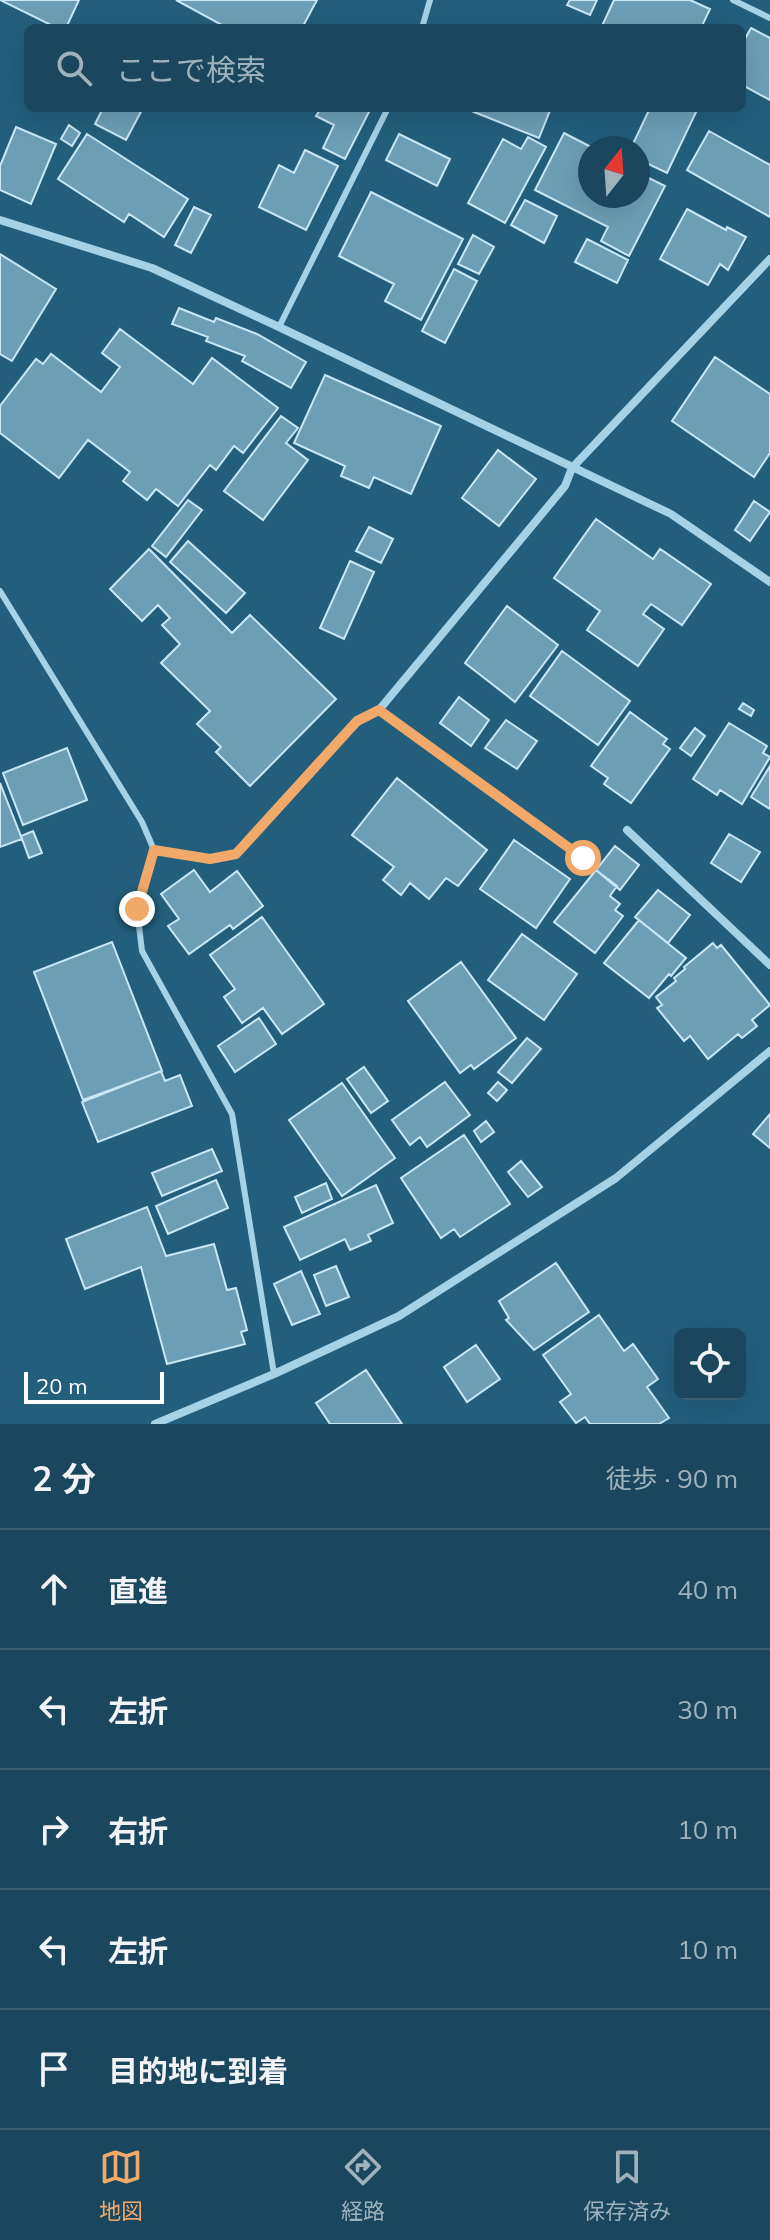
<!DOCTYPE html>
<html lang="ja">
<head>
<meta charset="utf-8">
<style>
  body { margin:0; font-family:Mulish,"Noto Sans JP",sans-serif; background:#275166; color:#f1f3f6 }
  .controls { position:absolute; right:24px; bottom:24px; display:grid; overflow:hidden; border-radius:12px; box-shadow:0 8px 32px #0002 }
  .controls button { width:72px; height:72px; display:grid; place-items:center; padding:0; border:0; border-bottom:2px solid #385f72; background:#1a475d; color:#f1f3f6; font:40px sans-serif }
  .compass { position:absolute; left:578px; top:136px; width:72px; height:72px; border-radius:50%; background:#1a475d; box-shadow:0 8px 32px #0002; rotate:17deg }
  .scale { position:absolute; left:24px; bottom:20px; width:140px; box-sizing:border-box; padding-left:8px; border:4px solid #fff; border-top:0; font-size:22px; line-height:28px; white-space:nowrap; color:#fff; -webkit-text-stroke:6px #235f7c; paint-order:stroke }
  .stop { position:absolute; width:24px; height:24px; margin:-18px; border:6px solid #f1a969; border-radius:50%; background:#fff }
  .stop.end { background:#f1a969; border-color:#fff; box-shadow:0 2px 8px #0008 }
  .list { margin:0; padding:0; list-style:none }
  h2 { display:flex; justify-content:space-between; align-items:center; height:104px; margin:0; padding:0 32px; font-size:34px }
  h2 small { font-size:26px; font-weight:400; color:#9fb2bc }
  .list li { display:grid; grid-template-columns:52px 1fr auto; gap:24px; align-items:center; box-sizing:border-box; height:120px; padding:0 32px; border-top:2px solid #385f72 }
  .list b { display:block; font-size:30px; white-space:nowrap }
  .list em { font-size:26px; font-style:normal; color:#9fb2bc }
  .icon { flex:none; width:44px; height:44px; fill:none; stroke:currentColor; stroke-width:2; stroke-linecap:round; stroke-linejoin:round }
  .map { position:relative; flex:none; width:770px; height:1424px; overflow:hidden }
  .search { position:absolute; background:#1a475d; box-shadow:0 8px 32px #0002; left:24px; right:24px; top:24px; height:88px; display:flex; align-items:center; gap:20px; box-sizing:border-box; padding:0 28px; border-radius:12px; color:#9fb2bc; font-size:30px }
  .sheet { height:704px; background:#1a475d }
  nav { display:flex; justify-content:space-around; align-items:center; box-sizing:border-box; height:112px; border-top:2px solid #385f72; background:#1a475d; font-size:22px; color:#9fb2bc }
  nav a { display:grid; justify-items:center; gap:4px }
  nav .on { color:#f1a969 }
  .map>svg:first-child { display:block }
  .building { fill:#6c9fb6; stroke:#c9e7f4; stroke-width:2 }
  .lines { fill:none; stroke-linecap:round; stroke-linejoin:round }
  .path { stroke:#a6d2e5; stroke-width:5; stroke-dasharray:4 6; stroke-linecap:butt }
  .service { stroke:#a6d2e5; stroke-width:6 }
  .minor { stroke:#a6d2e5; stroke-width:8 }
  .route { stroke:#f1a969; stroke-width:10 }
</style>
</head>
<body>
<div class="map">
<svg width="770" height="1424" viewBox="0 0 770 1424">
  <rect width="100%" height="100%" fill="#235f7c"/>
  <!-- building -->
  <path class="building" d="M 0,0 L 79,0 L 66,28 L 57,28 Z
    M 176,0 L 317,0 L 302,28 L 221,28 L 222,25 Z
    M 570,0 L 597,0 L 590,15 L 567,5 Z
    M 614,0 L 690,0 L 710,9 L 701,28 L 601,28 Z
    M 751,28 L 770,38 L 770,100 L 742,85 L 742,44 Z
    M 103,108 L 143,108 L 126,140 L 95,124 Z
    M 321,108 L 371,108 L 345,159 L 323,148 L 334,125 L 316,116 Z
    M 464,108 L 551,108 L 539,138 Z
    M 650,108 L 698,108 L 667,173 L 638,159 L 638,148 L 631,148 Z
    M 69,125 L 80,133 L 72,146 L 61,139 Z
    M 16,127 L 56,144 L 31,204 L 0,190 L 0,166 Z
    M 709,131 L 770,165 L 770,217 L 687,170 Z
    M 564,133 L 593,148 L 590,148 L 590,196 L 638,196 L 638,179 L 646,183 L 649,178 L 665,186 L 629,256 L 601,241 L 608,227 L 535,190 Z
    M 87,134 L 188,199 L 164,237 L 129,214 L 124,222 L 58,179 Z
    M 399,134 L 450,159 L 437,186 L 386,160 Z
    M 528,137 L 546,147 L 505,223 L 468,203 L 503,139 L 521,149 Z
    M 305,150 L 338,166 L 306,230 L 259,207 L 279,165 L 294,173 Z
    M 371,192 L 463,239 L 421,320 L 385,301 L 394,284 L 339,256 Z
    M 525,200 L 557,216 L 544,243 L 511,225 Z
    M 194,207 L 211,215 L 191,253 L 175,245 Z
    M 687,209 L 726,230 L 727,227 L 746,237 L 728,270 L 720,264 L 708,285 L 660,259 Z
    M 473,235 L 494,247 L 479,274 L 458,264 Z
    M 587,239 L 628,260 L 617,283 L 575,262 Z
    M 0,254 L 56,289 L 12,361 L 0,354 Z
    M 454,269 L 477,281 L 445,343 L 422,331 Z
    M 179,308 L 214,322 L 216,318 L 257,334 L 306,362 L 291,388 L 242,361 L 245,356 L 206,341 L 208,337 L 172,324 Z
    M 120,329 L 193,384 L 212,358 L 278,408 L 243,453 L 234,446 L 216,470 L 210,465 L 178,506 L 156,489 L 147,500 L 123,481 L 130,472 L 88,440 L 59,478 L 0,433 L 0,406 L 36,359 L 43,364 L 51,354 L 101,392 L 120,367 L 102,353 Z
    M 715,357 L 770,394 L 770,453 L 754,477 L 672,421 Z
    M 325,375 L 441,426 L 411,494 L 374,477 L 369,488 L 341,476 L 345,466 L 294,443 Z
    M 281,416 L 298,428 L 286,443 L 308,460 L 263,520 L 224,491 Z
    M 498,450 L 536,479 L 499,526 L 462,498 Z
    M 188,500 L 202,510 L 166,557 L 152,546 Z
    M 754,501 L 770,512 L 750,541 L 735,530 Z
    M 596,519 L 653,559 L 660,549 L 711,584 L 682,625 L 651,604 L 643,614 L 664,629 L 638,666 L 587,630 L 600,611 L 554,578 Z
    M 369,527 L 393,539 L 381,563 L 356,551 Z
    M 188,541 L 245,593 L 226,613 L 170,562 Z
    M 149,549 L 232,633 L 250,615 L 336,699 L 250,786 L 216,752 L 221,747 L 197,724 L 210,711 L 161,663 L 180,644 L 162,625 L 170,618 L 158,605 L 142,621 L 110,589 Z
    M 350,561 L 374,572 L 344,639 L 320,628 Z
    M 507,606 L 558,645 L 515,702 L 465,663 Z
    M 562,651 L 630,701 L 598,745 L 530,696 Z
    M 459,697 L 489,720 L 471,746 L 440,723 Z
    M 743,703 L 754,710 L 751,716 L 739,709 Z
    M 630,712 L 667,739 L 663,744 L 670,749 L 631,803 L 604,784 L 608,778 L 591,766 Z
    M 506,720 L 537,741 L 517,769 L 485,748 Z
    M 729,723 L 767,746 L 763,753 L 770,757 L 742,804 L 720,790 L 717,795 L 693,779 Z
    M 695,728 L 705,736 L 691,756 L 680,748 Z
    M 67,748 L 87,800 L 23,825 L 3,773 Z
    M 770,766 L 770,809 L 751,797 Z
    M 397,778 L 487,850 L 458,886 L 446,878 L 429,899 L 410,883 L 401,895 L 383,880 L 394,867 L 352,835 Z
    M 0,783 L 22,839 L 0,847 Z
    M 33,831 L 42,853 L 29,858 L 21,836 Z
    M 729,834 L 760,852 L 741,882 L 711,863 Z
    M 514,840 L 570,879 L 536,928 L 480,889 Z
    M 615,846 L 639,865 L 620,890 L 596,870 Z
    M 194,870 L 210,892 L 237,871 L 263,906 L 233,929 L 230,925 L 189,954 L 168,926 L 179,919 L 161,894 Z
    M 596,870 L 617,886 L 610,896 L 620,904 L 615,910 L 623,916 L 595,953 L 554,922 Z
    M 658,890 L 690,915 L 668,943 L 635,917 Z
    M 262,917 L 324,1004 L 282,1034 L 263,1008 L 242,1023 L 224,997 L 235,989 L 210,955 Z
    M 639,920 L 686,958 L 671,976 L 669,974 L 649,998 L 604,963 Z
    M 522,934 L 577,974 L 544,1020 L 488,980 Z
    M 112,942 L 162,1071 L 83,1100 L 34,972 Z
    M 713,943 L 717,948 L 721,945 L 770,1005 L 752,1020 L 757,1026 L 742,1038 L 738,1034 L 708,1059 L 690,1036 L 684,1041 L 657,1008 L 662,1005 L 656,997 L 676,981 L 674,978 L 685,969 L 684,967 Z
    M 461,962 L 516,1038 L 474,1069 L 471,1065 L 460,1073 L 408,1001 Z
    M 259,1018 L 276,1044 L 235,1072 L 218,1046 Z
    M 527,1038 L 541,1049 L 512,1083 L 498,1072 Z
    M 364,1067 L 388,1101 L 371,1113 L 347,1079 Z
    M 161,1071 L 165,1081 L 180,1075 L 192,1106 L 98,1142 L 82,1102 Z
    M 445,1082 L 470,1115 L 427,1147 L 420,1137 L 410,1145 L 392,1120 Z
    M 498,1082 L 507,1090 L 497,1101 L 488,1093 Z
    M 342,1083 L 395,1158 L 342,1196 L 289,1120 Z
    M 770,1114 L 770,1148 L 753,1134 Z
    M 486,1121 L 494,1132 L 481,1142 L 474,1131 Z
    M 464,1135 L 510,1204 L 460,1237 L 454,1229 L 441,1238 L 401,1178 Z
    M 212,1149 L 222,1171 L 162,1196 L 152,1173 Z
    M 521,1161 L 542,1187 L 528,1197 L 508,1172 Z
    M 216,1180 L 228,1208 L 168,1234 L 156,1206 Z
    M 326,1183 L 332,1199 L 302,1213 L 295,1197 Z
    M 376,1185 L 393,1223 L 368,1235 L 371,1241 L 350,1250 L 345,1239 L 300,1260 L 284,1227 Z
    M 147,1207 L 166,1256 L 214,1244 L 227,1290 L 236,1288 L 247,1330 L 241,1332 L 245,1344 L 167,1364 L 141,1267 L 85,1289 L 66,1239 Z
    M 556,1263 L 589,1312 L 534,1350 L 506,1320 L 509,1318 L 499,1301 Z
    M 336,1266 L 349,1297 L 326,1306 L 314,1275 Z
    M 301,1271 L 320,1314 L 292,1325 L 274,1284 Z
    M 599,1315 L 624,1351 L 633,1344 L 658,1379 L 647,1387 L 669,1418 L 659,1424 L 590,1424 L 585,1417 L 576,1423 L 560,1402 L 571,1394 L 543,1355 Z
    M 476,1345 L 500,1379 L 467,1402 L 444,1367 Z
    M 366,1370 L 402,1424 L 330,1424 L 316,1403 Z"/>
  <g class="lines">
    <!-- path -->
    <path class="path" d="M 179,854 L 210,859 L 236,854 L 354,724"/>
    <!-- service -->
    <path class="service" d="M 733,0 L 770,18
      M 422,28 L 430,0
      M 279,327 L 388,108
      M 0,591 L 142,822 L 154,850 L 137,909 L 142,951 L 232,1114 L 274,1374"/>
    <!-- minor -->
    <path class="minor" d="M 0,220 L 152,268 L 279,327 L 671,514 L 770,582
      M 627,830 L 770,965
      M 583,858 L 379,710 L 565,486 L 572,468 L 770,259
      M 155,1424 L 274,1374 L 399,1316 L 616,1178 L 770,1051"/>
  </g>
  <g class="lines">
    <!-- route -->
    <path class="route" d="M 137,909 L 154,850 L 210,859 L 236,854 L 357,721 L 379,710 L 583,858"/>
  </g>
</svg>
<div class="controls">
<button><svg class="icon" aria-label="locate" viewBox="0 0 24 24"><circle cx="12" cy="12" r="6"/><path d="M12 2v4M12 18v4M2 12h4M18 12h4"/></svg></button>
</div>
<svg class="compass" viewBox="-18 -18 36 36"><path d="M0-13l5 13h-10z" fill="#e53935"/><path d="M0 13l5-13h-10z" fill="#9fb2bc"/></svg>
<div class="scale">20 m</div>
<div class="stop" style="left:583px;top:858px"></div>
<div class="stop end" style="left:137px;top:909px"></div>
<div class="search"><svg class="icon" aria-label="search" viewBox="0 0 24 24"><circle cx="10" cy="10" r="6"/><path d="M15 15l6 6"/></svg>ここで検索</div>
</div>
<section class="sheet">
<h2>2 分<small>徒歩 · 90 m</small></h2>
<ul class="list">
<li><svg class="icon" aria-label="ahead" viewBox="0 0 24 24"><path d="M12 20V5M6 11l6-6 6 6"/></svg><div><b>直進</b></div><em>40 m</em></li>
<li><svg class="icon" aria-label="left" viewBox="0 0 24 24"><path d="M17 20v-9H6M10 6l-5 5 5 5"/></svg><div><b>左折</b></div><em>30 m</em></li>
<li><svg class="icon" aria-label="right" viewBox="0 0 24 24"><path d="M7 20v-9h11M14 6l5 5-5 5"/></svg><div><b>右折</b></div><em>10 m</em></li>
<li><svg class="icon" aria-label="left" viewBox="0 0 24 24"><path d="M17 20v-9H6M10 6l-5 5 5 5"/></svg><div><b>左折</b></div><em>10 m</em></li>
<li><svg class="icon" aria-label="arrive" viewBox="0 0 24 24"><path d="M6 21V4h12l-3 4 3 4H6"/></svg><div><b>目的地に到着</b></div></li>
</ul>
</section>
<nav>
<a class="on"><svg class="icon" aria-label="map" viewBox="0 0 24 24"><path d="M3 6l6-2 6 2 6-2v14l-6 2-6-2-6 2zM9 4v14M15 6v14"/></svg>地図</a>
<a><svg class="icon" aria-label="directions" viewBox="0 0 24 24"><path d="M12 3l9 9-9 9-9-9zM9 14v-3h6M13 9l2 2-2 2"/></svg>経路</a>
<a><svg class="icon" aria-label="saved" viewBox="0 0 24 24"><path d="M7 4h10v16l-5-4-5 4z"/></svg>保存済み</a>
</nav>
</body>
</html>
